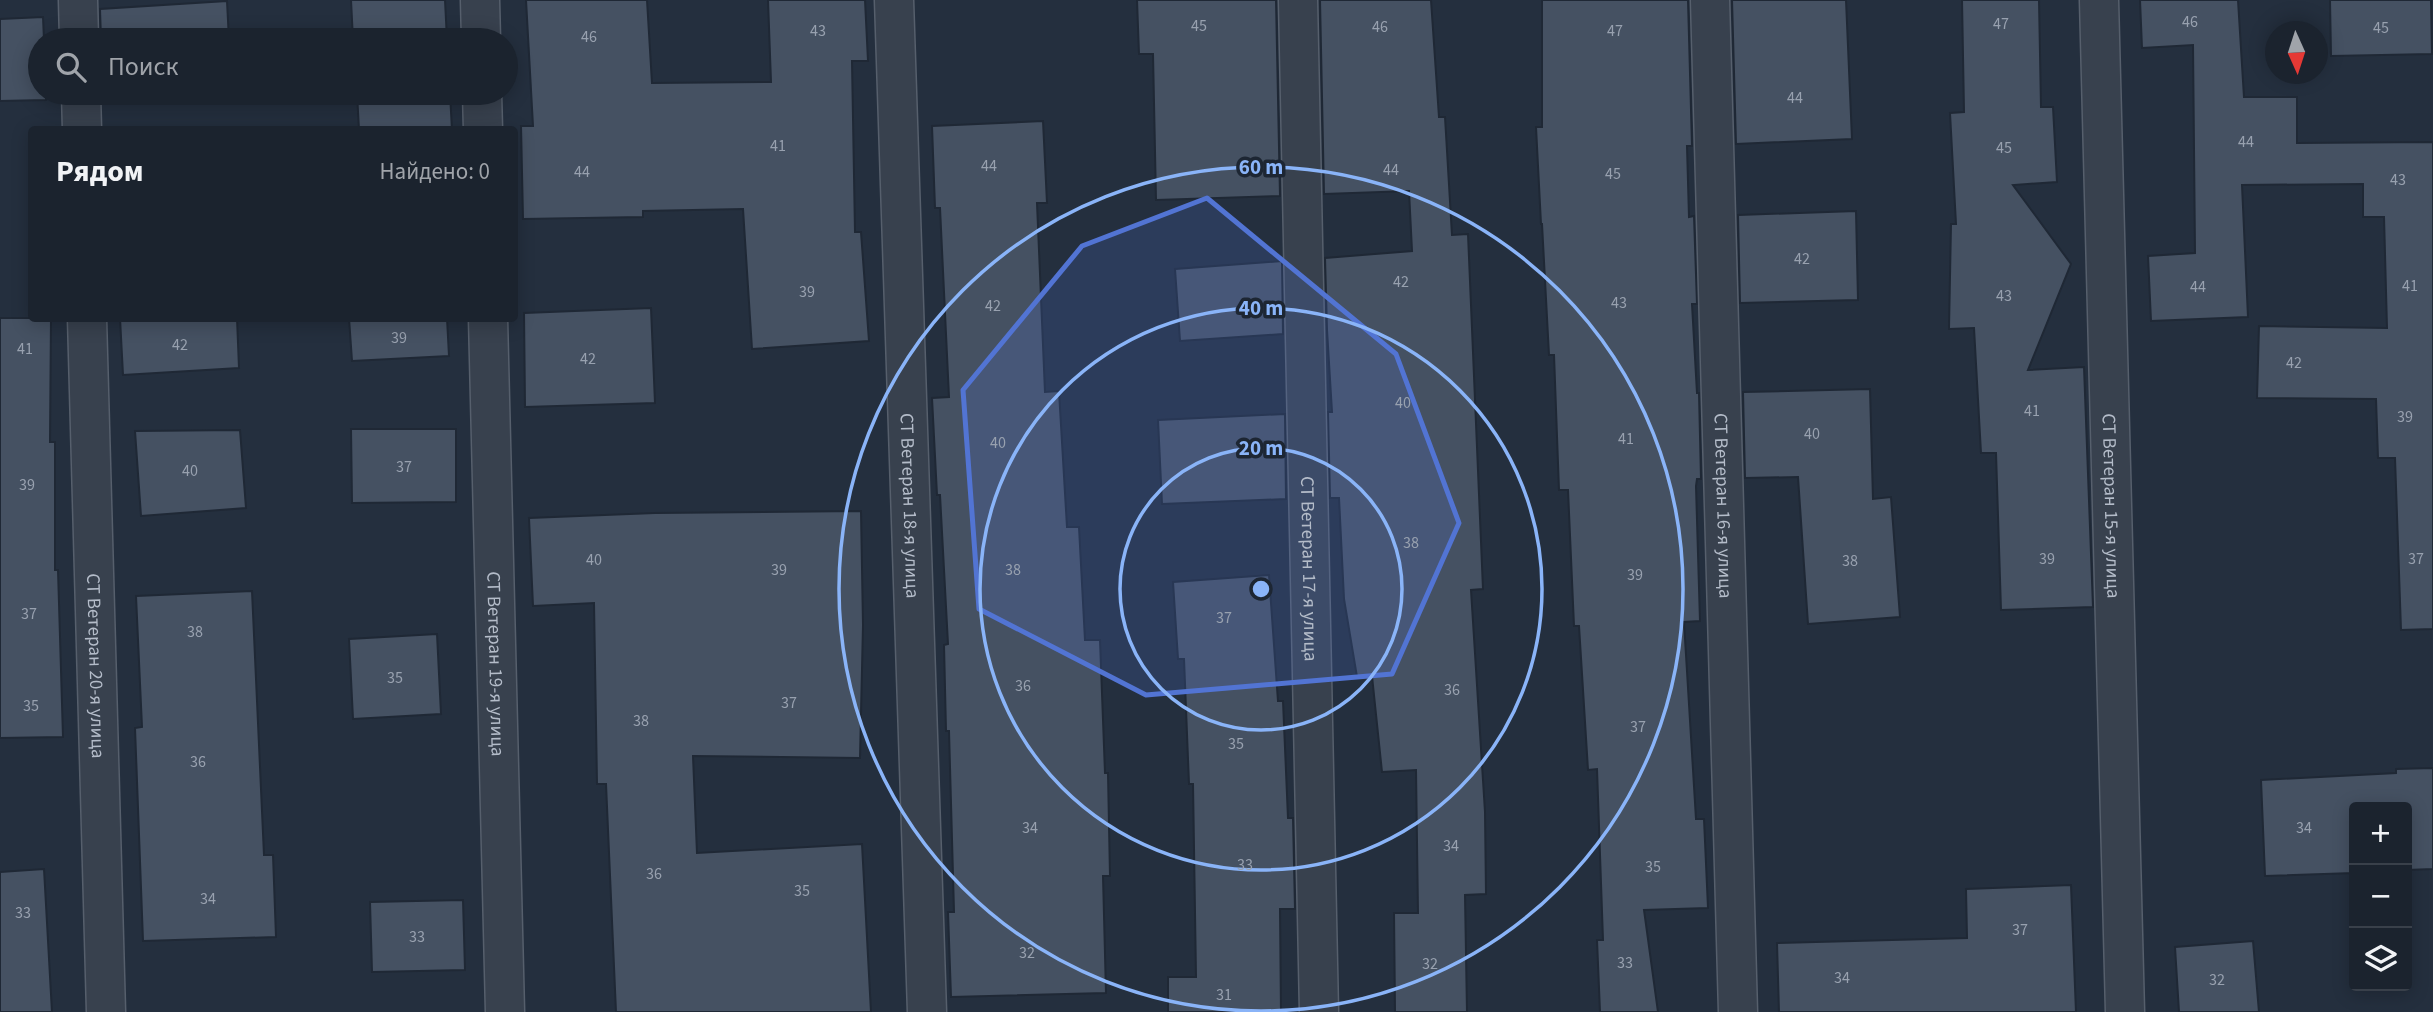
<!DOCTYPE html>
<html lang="ru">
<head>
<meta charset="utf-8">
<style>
  body { margin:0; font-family:"Source Sans 3",sans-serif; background:#282f3a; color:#f1f3f6 }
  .controls { position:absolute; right:21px; bottom:21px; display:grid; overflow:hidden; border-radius:7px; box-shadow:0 4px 18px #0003 }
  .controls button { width:63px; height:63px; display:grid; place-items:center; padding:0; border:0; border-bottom:2px solid #39404a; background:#1b232e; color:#f1f3f6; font:35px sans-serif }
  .compass { position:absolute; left:2265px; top:21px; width:63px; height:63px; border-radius:50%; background:#1b232e; box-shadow:0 4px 18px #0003; rotate:177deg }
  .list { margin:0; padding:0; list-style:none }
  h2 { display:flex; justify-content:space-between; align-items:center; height:91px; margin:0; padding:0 28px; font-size:30px }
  h2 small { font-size:23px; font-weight:400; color:#a0a4aa }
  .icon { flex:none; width:38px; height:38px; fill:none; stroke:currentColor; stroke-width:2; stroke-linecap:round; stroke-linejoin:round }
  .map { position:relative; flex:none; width:2433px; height:1012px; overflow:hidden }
  .search { position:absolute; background:#1b232e; box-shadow:0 4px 18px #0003; left:28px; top:28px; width:490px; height:77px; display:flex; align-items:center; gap:18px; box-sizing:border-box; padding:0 24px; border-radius:38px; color:#a0a4aa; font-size:26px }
  .panel { position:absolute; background:#1b232e; box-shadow:0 4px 18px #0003; left:28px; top:126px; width:490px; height:196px; border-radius:7px }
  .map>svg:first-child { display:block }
  .building { fill:#455162; stroke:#1f2835; stroke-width:2 }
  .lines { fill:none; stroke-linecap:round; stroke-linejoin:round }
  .minor-casing { stroke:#565f6c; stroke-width:41 }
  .minor { stroke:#38414e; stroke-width:38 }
  .marked { fill:#5274d3; fill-opacity:0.2; stroke:#5274d3; stroke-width:5; stroke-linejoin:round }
  .ring { fill:none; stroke:#8ab4f8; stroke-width:3.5 }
  .labels { text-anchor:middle; stroke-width:7; stroke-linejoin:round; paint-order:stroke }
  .number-label { font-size:16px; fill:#98a1af }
  .street-label { font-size:19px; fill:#b4bcc9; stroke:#1d2633 }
  .centre { fill:#8ab4f8; stroke:#1d2633; stroke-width:3.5 }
  .ring-label { font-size:21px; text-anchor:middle; font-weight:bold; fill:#8ab4f8; stroke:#1d2633; stroke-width:7; stroke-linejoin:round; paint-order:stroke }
</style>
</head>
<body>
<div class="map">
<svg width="2433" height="1012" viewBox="0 0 2433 1012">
  <rect width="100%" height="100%" fill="#242f3e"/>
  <!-- building -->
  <path class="building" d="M 351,0 L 445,0 L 447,40 L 353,40 Z
    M 526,0 L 647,0 L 652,83 L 771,82 L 768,0 L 865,0 L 868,61 L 852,61 L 855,232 L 861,232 L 869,341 L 752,349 L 743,209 L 643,211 L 643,217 L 523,219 L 521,126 L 533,126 Z
    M 1137,0 L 1276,0 L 1280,196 L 1156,200 L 1153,54 L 1139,54 Z
    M 1320,0 L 1431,0 L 1439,117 L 1445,117 L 1452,235 L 1468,234 L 1483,589 L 1471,590 L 1485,812 L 1486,894 L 1465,895 L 1467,1012 L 1395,1012 L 1394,913 L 1418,913 L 1416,770 L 1382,772 L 1372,676 L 1357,677 L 1344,599 L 1339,498 L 1330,498 L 1328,412 L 1332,412 L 1327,330 L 1325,258 L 1412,251 L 1409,191 L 1324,194 Z
    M 1542,0 L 1688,0 L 1692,146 L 1687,146 L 1689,217 L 1694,216 L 1697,304 L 1692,304 L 1697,393 L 1699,393 L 1701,479 L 1697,479 L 1696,486 L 1700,621 L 1684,622 L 1696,819 L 1704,819 L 1708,908 L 1644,910 L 1658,1012 L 1600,1012 L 1597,940 L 1603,940 L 1597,769 L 1588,770 L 1579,626 L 1574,626 L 1568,490 L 1559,490 L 1554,355 L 1549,355 L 1542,224 L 1541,224 L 1536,127 L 1542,127 Z
    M 1732,0 L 1846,0 L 1852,139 L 1736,144 Z
    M 1962,0 L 2039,0 L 2041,107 L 2053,107 L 2057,182 L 2013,185 L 2071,264 L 2028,370 L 2084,367 L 2093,607 L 2001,610 L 1996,453 L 1981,453 L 1974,328 L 1949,329 L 1951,224 L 1956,224 L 1950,113 L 1964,112 Z
    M 2140,0 L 2238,0 L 2244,97 L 2297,97 L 2297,143 L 2433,142 L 2433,629 L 2401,630 L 2395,458 L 2378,458 L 2376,399 L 2257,398 L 2259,326 L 2387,328 L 2384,217 L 2363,217 L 2363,184 L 2242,185 L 2248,317 L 2151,321 L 2148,256 L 2195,253 L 2193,45 L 2142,48 Z
    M 2330,0 L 2431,0 L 2432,54 L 2331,56 Z
    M 227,1 L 229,40 L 101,40 L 100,9 Z
    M 43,17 L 44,40 L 40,40 L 40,93 L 46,93 L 46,100 L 0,101 L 0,19 Z
    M 357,93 L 450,93 L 452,130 L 359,130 Z
    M 1043,121 L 1047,203 L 1037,203 L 1045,392 L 1059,391 L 1067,527 L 1079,527 L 1085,640 L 1100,640 L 1105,773 L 1108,773 L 1110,876 L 1103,876 L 1106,993 L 951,997 L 948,912 L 954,912 L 949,731 L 946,731 L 944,645 L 948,644 L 940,495 L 937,495 L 932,398 L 949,397 L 940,208 L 935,208 L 932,126 Z
    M 1856,211 L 1858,300 L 1740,303 L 1738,215 Z
    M 1282,261 L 1283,334 L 1180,341 L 1175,269 Z
    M 651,308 L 655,403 L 525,407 L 524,313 Z
    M 0,318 L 51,318 L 50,442 L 55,442 L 55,570 L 58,570 L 63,737 L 0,738 Z
    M 120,318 L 237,318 L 239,368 L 123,375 Z
    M 349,318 L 447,318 L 449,356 L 352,361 Z
    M 1870,389 L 1873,499 L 1891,497 L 1900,617 L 1808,624 L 1798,477 L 1745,478 L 1743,392 Z
    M 1285,414 L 1286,499 L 1162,504 L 1158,420 Z
    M 351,429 L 456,429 L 456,502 L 352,503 Z
    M 240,430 L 246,508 L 141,516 L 135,431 Z
    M 861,511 L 863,625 L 860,758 L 693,756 L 697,853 L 862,844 L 871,1012 L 616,1012 L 606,784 L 597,784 L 594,603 L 533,606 L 529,518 L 655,513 Z
    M 1269,575 L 1278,701 L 1283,701 L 1288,818 L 1293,818 L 1295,909 L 1280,909 L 1281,1012 L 1168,1012 L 1168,977 L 1196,977 L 1193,784 L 1189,784 L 1184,659 L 1178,659 L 1173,582 Z
    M 252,591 L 264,855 L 273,855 L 276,937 L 143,941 L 135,728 L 142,727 L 136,596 Z
    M 437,634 L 441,714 L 353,719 L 349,639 Z
    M 2433,768 L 2433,869 L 2407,870 L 2407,807 L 2354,807 L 2354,873 L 2265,876 L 2261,780 L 2396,773 L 2396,769 Z
    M 44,869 L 52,1012 L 0,1012 L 0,872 Z
    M 2071,885 L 2076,1012 L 1779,1012 L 1777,943 L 1967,938 L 1966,889 Z
    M 463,900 L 465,970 L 372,972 L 370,902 Z
    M 2253,941 L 2259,1012 L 2179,1012 L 2175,947 Z"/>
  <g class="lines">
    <defs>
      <g id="minor">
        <path d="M 78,0 L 79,40"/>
        <path d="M 480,0 L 481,40"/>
        <path id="s1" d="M 894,0 L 927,1012"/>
        <path id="s2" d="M 1298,0 L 1319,1012"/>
        <path id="s3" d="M 1710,0 L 1738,1012"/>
        <path id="s4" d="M 2099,0 L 2125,1012"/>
        <path d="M 81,93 L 82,130"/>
        <path d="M 482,93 L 483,130"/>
        <path id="s5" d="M 87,318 L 106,1012"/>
        <path id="s6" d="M 488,318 L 505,1012"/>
      </g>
    </defs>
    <!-- minor casing -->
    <use href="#minor" class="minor-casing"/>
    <!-- minor -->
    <use href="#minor" class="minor"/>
  </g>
  <!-- marked area -->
  <path class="marked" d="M 1207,198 L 1396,354 L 1459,523 L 1392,674 L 1146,695 L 979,609 L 963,390 L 1082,246 Z"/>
  <!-- distance rings -->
  <g class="ring">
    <circle cx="1261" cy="589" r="141"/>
    <circle cx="1261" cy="589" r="281"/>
    <circle cx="1261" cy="589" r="422"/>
  </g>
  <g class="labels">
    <!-- number labels -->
    <g class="number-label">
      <text x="2190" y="27">46</text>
      <text x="2001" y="29">47</text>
      <text x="1199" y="31">45</text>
      <text x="1380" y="32">46</text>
      <text x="2381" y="33">45</text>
      <text x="818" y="36">43</text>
      <text x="1615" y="36">47</text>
      <text x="589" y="42">46</text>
      <text x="1795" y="103">44</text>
      <text x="2246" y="147">44</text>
      <text x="778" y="151">41</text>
      <text x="2004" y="153">45</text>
      <text x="989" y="171">44</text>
      <text x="1391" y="175">44</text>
      <text x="582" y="177">44</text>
      <text x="1613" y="179">45</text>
      <text x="2398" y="185">43</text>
      <text x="1802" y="264">42</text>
      <text x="1401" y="287">42</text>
      <text x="2410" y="291">41</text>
      <text x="2198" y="292">44</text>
      <text x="807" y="297">39</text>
      <text x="2004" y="301">43</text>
      <text x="1619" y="308">43</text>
      <text x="993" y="311">42</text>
      <text x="399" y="343">39</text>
      <text x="180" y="350">42</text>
      <text x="25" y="354">41</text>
      <text x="588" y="364">42</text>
      <text x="2294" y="368">42</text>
      <text x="1403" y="408">40</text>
      <text x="2032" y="416">41</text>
      <text x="2405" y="422">39</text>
      <text x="1812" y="439">40</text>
      <text x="1626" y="444">41</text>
      <text x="998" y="448">40</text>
      <text x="404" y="472">37</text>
      <text x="190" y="476">40</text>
      <text x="27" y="490">39</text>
      <text x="1411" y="548">38</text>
      <text x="2047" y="564">39</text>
      <text x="2416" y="564">37</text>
      <text x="594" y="565">40</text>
      <text x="1850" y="566">38</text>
      <text x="779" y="575">39</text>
      <text x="1013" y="575">38</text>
      <text x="1635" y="580">39</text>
      <text x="29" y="619">37</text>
      <text x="1224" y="623">37</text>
      <text x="195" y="637">38</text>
      <text x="395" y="683">35</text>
      <text x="1023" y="691">36</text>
      <text x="1452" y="695">36</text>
      <text x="789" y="708">37</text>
      <text x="31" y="711">35</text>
      <text x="641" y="726">38</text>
      <text x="1638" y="732">37</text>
      <text x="1236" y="749">35</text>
      <text x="198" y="767">36</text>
      <text x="1030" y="833">34</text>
      <text x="2304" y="833">34</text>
      <text x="1451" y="851">34</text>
      <text x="1245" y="870">33</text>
      <text x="1653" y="872">35</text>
      <text x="654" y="879">36</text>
      <text x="802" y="896">35</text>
      <text x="208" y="904">34</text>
      <text x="23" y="918">33</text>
      <text x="2020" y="935">37</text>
      <text x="417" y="942">33</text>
      <text x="1027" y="958">32</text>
      <text x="1625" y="968">33</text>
      <text x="1430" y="969">32</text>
      <text x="1842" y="983">34</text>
      <text x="2217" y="985">32</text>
      <text x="1224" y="1000">31</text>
    </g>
    <!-- street labels -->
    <g class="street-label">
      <text dy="7" stroke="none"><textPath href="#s1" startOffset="506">СТ Ветеран 18-я улица</textPath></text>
      <text dy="7" stroke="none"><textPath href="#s3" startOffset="506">СТ Ветеран 16-я улица</textPath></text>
      <text dy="7" stroke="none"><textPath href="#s4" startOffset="506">СТ Ветеран 15-я улица</textPath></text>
      <text dy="7" stroke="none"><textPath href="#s2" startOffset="569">СТ Ветеран 17-я улица</textPath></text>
      <text dy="7" stroke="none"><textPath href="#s5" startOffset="348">СТ Ветеран 20-я улица</textPath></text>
      <text dy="7" stroke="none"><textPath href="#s6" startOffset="346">СТ Ветеран 19-я улица</textPath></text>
    </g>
  </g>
  <circle cx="1261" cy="589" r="10" class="centre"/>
  <g class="ring-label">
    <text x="1261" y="174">60 m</text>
    <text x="1261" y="315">40 m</text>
    <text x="1261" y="455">20 m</text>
  </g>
</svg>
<div class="controls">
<button>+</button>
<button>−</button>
<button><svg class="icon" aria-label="layers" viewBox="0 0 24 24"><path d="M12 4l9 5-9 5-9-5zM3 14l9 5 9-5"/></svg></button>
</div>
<svg class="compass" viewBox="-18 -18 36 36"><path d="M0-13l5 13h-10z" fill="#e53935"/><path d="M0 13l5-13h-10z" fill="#a0a4aa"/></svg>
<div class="search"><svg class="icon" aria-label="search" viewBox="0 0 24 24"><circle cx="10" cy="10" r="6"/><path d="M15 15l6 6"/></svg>Поиск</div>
<section class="panel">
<h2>Рядом<small>Найдено: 0</small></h2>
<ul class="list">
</ul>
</section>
</div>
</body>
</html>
